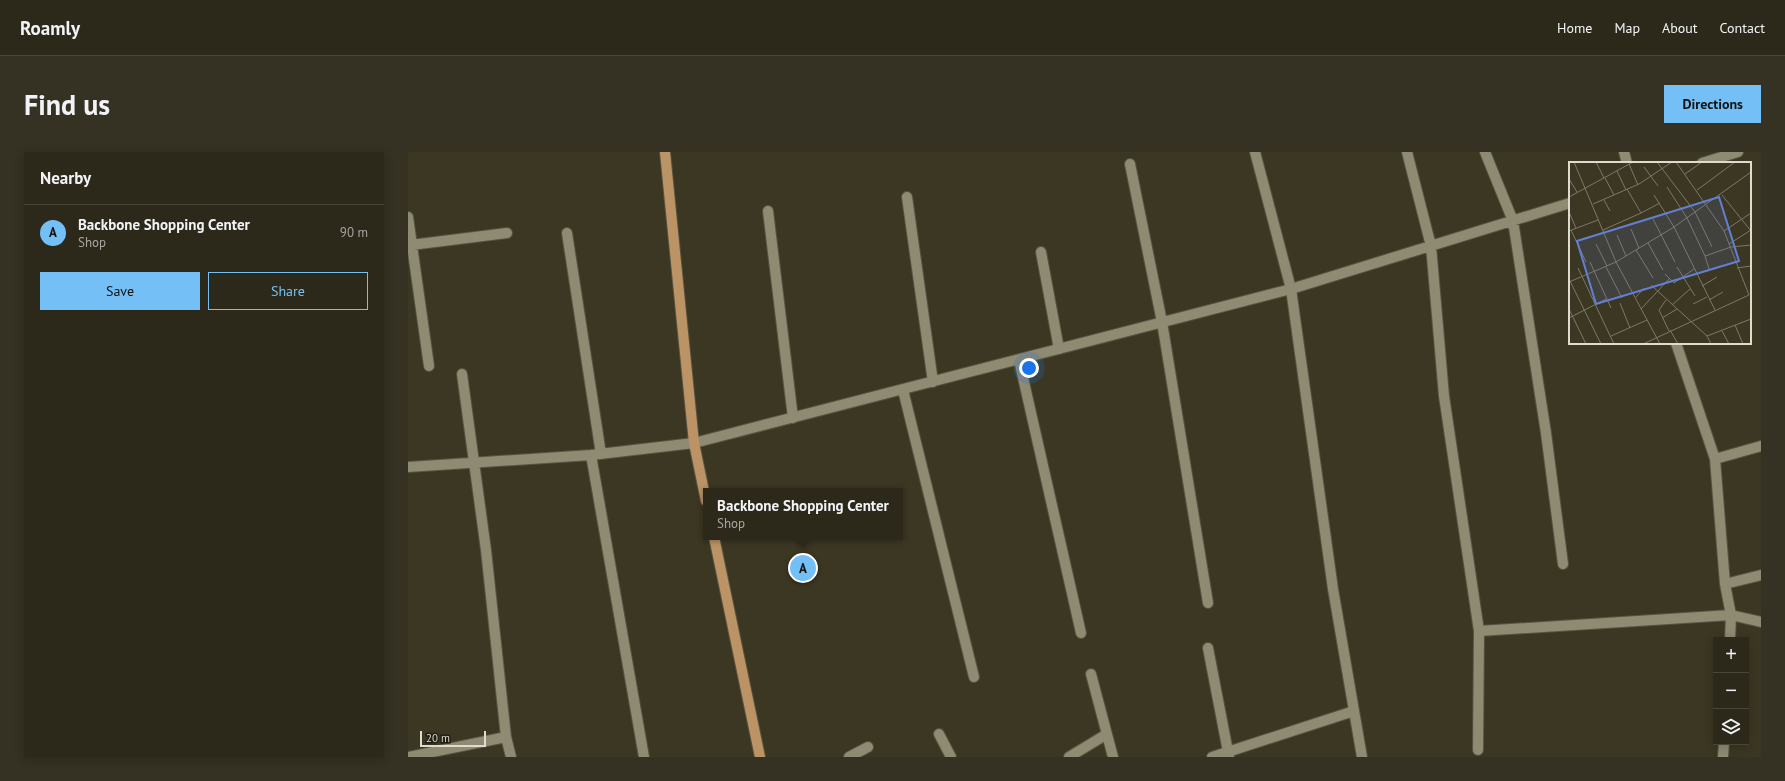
<!DOCTYPE html>
<html lang="en">
<head>
<meta charset="utf-8">
<style>
  body { margin:0; font-family:"PT Sans",sans-serif; background:#353123; color:#f1f3f6 }
  .controls { position:absolute; right:12px; bottom:12px; display:grid; overflow:hidden; border-radius:0px; box-shadow:0 2px 10px #0003 }
  .controls button { width:36px; height:36px; display:grid; place-items:center; padding:0; border:0; border-bottom:1px solid #484539; background:#2d291a; color:#f1f3f6; font:20px sans-serif }
  .scale { position:absolute; left:12px; bottom:10px; width:66px; box-sizing:border-box; padding-left:4px; border:2px solid #dedbcf; border-top:0; font-size:11px; line-height:14px; white-space:nowrap; color:#dedbcf; -webkit-text-stroke:3px #211f15; paint-order:stroke }
  .you { position:absolute; left:621px; top:216px; width:14px; height:14px; margin:-10px; border:3px solid #fff; border-radius:50%; background:#1a73e8; box-shadow:0 0 0 6px #1a73e833 }
  .badge { display:grid; place-items:center; width:26px; height:26px; border-radius:50%; background:#74c0f6; color:#111; font-size:13px; font-weight:700 }
  .pin { position:absolute; translate:-50% -50%; border:2px solid #fff; box-shadow:0 1px 4px #0006 }
  .popup { position:absolute; left:295px; top:336px; width:200px; height:52px; box-sizing:border-box; display:grid; place-content:center; border-radius:0px; background:#2d291a; filter:drop-shadow(0 1px 3px #0005); font-size:13px; white-space:nowrap; color:#a7a6a2 }
  .popup b { font-size:15px; color:#f1f3f6 }
  .popup::after { content:''; position:absolute; left:50%; top:100%; margin-left:-8px; border:8px solid transparent; border-top-color:#2d291a }
  .list { margin:0; padding:0; list-style:none }
  h2 { display:flex; justify-content:space-between; align-items:center; height:52px; margin:0; padding:0 16px; font-size:17px }
  h2 small { font-size:13px; font-weight:400; color:#a7a6a2 }
  .list li { display:grid; grid-template-columns:26px 1fr auto; gap:12px; align-items:center; box-sizing:border-box; height:56px; padding:0 16px; border-top:1px solid #484539 }
  .list b { display:block; font-size:15px; white-space:nowrap }
  .list p { margin:0; font-size:13px; white-space:nowrap; color:#a7a6a2 }
  .list em { font-size:13px; font-style:normal; color:#a7a6a2 }
  .actions { display:flex; gap:8px; padding:12px 16px }
  .actions a { flex:1; padding:9px 0; border:1px solid #74c0f6; border-radius:0px; text-align:center; font-size:14px; color:#74c0f6 }
  .actions .main { background:#74c0f6; color:#111 }
  .icon { flex:none; width:22px; height:22px; fill:none; stroke:currentColor; stroke-width:2; stroke-linecap:round; stroke-linejoin:round }
  .map { position:relative; flex:none; width:1353px; height:605px; overflow:hidden; border-radius:0px }
  header { display:flex; align-items:center; gap:24px; box-sizing:border-box; height:56px; padding:0 20px; background:#2d291a; border-bottom:1px solid #484539 }
  header strong { font-size:19px }
  nav { display:flex; gap:22px; margin-inline-start:auto; font-size:14px }
  .intro { display:flex; align-items:center; justify-content:space-between; box-sizing:border-box; height:96px; padding:0 24px }
  h1 { margin:0; font-size:28px }
  .button { padding:10px 18px; border-radius:0px; background:#74c0f6; color:#111; font-size:14px; font-weight:700 }
  main { display:flex; gap:24px; padding:0 24px }
  aside { flex:1; background:#2d291a; border-radius:0px; box-shadow:0 2px 10px #0003 }
  .map>svg:first-child { display:block }
  .lines { fill:none; stroke-linecap:round; stroke-linejoin:round }
  .minor-casing { stroke:#575441; stroke-width:12 }
  .major-casing { stroke:#575441; stroke-width:12 }
  .minor { stroke:#8f8a72; stroke-width:10 }
  .major { stroke:#bb9365; stroke-width:10 }
  .inset-road { fill:none; stroke:#7d7968; stroke-width:1 }
  .view { fill:#617fd5; fill-opacity:0.15; stroke:#617fd5; stroke-width:2 }
  .inset-edge { fill:none; stroke:#dedbcf; stroke-width:2 }
</style>
</head>
<body>
<header>
<strong>Roamly</strong>
<nav><a>Home</a><a>Map</a><a>About</a><a>Contact</a></nav>
</header>
<div class="intro"><h1>Find us</h1><a class="button">Directions</a></div>
<main>
<aside>
<h2>Nearby<small></small></h2>
<ul class="list">
<li><span class="badge">A</span><div><b>Backbone Shopping Center</b><p>Shop</p></div><em>90 m</em></li>
</ul>
<div class="actions"><a class="main">Save</a><a>Share</a></div>
</aside>
<div class="map">
<svg width="1353" height="605" viewBox="0 0 1353 605">
  <rect width="100%" height="100%" fill="#3c3723"/>
  <g class="lines">
    <defs>
      <path id="minor" d="M 847,0 L 883,137 L 925,437 L 954,605
        M 999,0 L 1023,94 L 1036,244 L 1071,479
        M 1077,0 L 1105,69 L 1138,281 L 1155,412
        M 1216,0 L 1219,11
        M 1294,11 L 1330,0
        M 722,12 L 754,170 L 800,451
        M 499,45 L 525,230
        M 360,59 L 385,266
        M 0,65 L 21,214
        M 159,81 L 193,302
        M 3,93 L 99,81
        M 633,100 L 651,197
        M 1268,191 L 1307,307 L 1317,432 L 1323,463 L 1322,488
        M 611,208 L 673,481
        M 54,222 L 78,398 L 98,585 L 103,605
        M 495,238 L 566,525
        M 183,303 L 236,605
        M 1307,307 L 1353,294
        M 0,315 L 183,303 L 286,291 L 883,137 L 1162,51
        M 1317,432 L 1353,423
        M 800,496 L 821,605
        M 683,522 L 705,605
        M 531,582 L 543,605
        M 1070,598 L 1071,479 L 1323,463 L 1353,470
        M 0,605 L 98,585
        M 441,605 L 460,595
        M 661,605 L 699,582
        M 804,605 L 946,559
        M 1315,605 L 1316,590"/>
      <path id="major" d="M 257,0 L 286,291 L 298,349
        M 306,385 L 352,605"/>
    </defs>
    <!-- minor casing -->
    <use href="#minor" class="minor-casing"/>
    <!-- major casing -->
    <use href="#major" class="major-casing"/>
    <!-- minor -->
    <use href="#minor" class="minor"/>
    <!-- major -->
    <use href="#major" class="major"/>
  </g>
  <!-- overview -->
  <g transform="translate(1161 10)">
    <rect width="182" height="182" fill="#3c3723"/>
    <path class="inset-road" d="M 5,0 L 47,100 L 91,182M 27,0 L 35,16M 88,0 L 126,50 L 143,85M 107,0 L 155,69 L 180,133M 60,2 L 69,23M 75,5 L 89,24M 48,9 L 57,28M 116,12 L 133,0M 36,16 L 45,33M 0,17 L 8,30M 98,25 L 118,56 L 136,94M 128,28 L 166,0M 85,33 L 105,65 L 146,148M 153,33 L 182,69M 0,35 L 64,0M 35,38 L 41,49M 24,42 L 70,22 L 103,0M 0,50 L 7,66M 72,51 L 91,41M 84,57 L 106,100M 62,67 L 70,86M 2,68 L 17,100M 34,68 L 72,51 L 58,27M 0,69 L 29,58M 155,69 L 182,51M 48,73 L 57,94M 79,81 L 94,108M 27,82 L 38,104M 160,82 L 182,68M 67,88 L 84,116M 21,100 L 42,146M 37,105 L 53,136M 108,105 L 126,134M 9,106 L 45,182M 168,106 L 182,104M 140,107 L 136,94 L 162,85 L 182,83M 96,112 L 105,121 L 125,107M 0,117 L 32,182M 0,120 L 47,100 L 105,65 L 182,10M 82,123 L 138,174 L 142,182M 133,124 L 148,115M 67,135 L 75,126M 97,138 L 90,148 L 100,169M 140,138 L 154,130M 51,141 L 61,166M 124,142 L 138,135M 103,143 L 121,127M 0,147 L 17,182M 72,147 L 100,117M 0,156 L 37,137M 93,156 L 108,147M 166,163 L 174,182M 101,168 L 109,182M 153,169 L 160,182M 42,174 L 78,158M 138,174 L 182,157M 74,182 L 180,133"/>
    <path class="view" d="M 150,35 L 170,99 L 27,142 L 8,79 Z"/>
    <rect width="182" height="182" class="inset-edge"/>
  </g>
</svg>
<div class="controls">
<button>+</button>
<button>−</button>
<button><svg class="icon" aria-label="layers" viewBox="0 0 24 24"><path d="M12 4l9 5-9 5-9-5zM3 14l9 5 9-5"/></svg></button>
</div>
<div class="scale">20 m</div>
<div class="you"></div>
<div class="pin badge" style="left:395px;top:416px">A</div>
<div class="popup"><b>Backbone Shopping Center</b>Shop</div>
</div>
</main>
</body>
</html>
